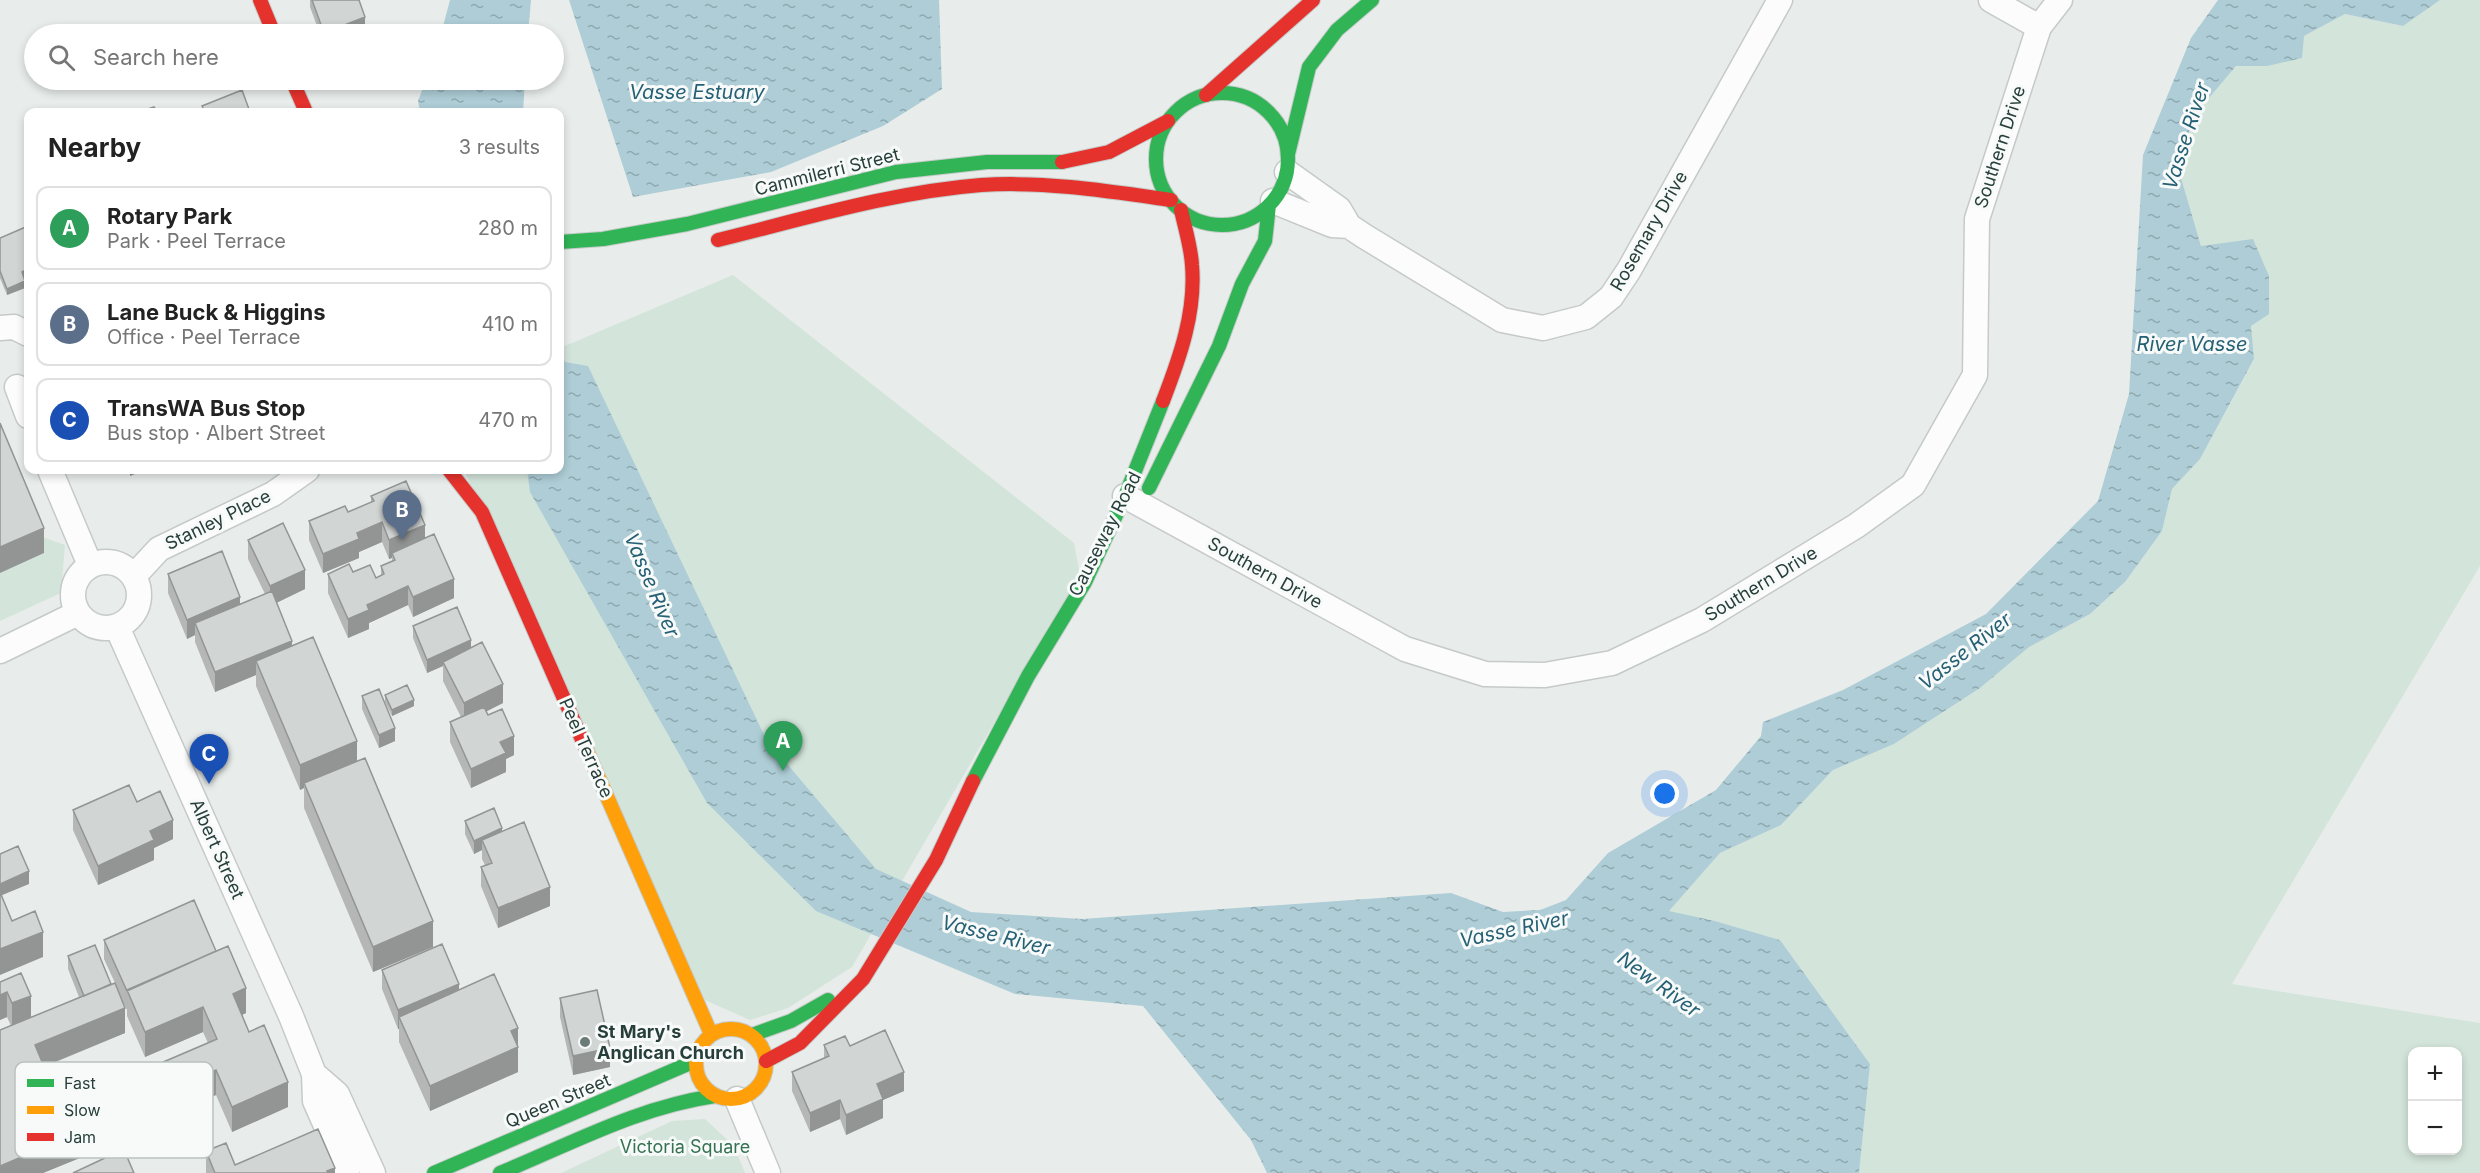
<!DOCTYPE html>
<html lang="en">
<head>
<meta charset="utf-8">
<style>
  body { margin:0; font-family:Inter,sans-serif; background:#f6f6f6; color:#222 }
  .controls { position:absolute; right:18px; bottom:18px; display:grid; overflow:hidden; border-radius:12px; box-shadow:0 3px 9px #0003 }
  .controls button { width:54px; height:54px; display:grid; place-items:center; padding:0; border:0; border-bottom:2px solid #e0e0e0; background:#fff; color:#222; font:30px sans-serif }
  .you { position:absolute; left:1665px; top:794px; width:21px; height:21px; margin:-15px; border:4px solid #fff; border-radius:50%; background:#1a73e8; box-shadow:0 0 0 9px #1a73e833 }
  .badge { display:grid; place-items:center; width:39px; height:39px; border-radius:50%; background:#2563eb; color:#fff; font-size:20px; font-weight:700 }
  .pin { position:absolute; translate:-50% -50px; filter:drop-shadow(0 2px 3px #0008) }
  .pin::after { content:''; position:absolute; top:32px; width:21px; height:18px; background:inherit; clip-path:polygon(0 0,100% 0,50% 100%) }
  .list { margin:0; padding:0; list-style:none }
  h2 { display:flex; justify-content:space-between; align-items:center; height:78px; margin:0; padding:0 24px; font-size:26px }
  h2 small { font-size:20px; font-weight:400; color:#767676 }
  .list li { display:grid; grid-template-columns:39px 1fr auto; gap:18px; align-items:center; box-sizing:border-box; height:84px; margin:0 12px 12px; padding:0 12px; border:2px solid #e0e0e0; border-radius:12px }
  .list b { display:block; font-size:22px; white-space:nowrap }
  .list p { margin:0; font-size:20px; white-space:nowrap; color:#767676 }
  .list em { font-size:20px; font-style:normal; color:#767676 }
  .icon { flex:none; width:33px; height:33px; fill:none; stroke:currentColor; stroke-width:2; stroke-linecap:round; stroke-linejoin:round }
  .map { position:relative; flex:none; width:2480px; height:1173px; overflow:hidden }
  .search { position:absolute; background:#fff; box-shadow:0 3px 9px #0003; left:24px; top:24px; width:540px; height:66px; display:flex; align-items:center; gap:15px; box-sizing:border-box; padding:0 21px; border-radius:33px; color:#767676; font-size:22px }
  .panel { position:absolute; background:#fff; box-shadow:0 3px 9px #0003; left:24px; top:108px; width:540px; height:366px; border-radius:12px }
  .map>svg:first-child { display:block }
  .green { fill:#d3e4da; fill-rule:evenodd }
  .water { fill:url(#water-ripples) }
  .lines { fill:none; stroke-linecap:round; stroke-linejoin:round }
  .street-casing { stroke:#c5cac8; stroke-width:27 }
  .fast-casing { stroke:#c5cbc9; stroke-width:16 }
  .slow-casing { stroke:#c5cbc9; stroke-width:16 }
  .jam-casing { stroke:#c5cbc9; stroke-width:16 }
  .street { stroke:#fcfcfc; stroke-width:24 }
  .fast { stroke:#30b455; stroke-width:14 }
  .slow { stroke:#ff9f0a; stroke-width:14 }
  .jam { stroke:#e5322d; stroke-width:14 }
  .wall { fill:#b4b7b6 }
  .shaded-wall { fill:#929594 }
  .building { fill:#d1d5d4; stroke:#929594; stroke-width:1.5 }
  .poi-dot { fill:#6b7c78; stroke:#f7faf9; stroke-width:2 }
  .labels { text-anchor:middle; stroke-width:6; stroke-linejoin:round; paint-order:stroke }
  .street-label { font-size:18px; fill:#273f3a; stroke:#f7faf9 }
  .poi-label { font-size:18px; font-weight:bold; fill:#273f3a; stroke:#f7faf9; text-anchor:start }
  .park-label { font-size:18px; fill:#357252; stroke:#f7faf9 }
  .water-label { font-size:20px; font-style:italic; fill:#266075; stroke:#f7faf9 }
  .key { fill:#f7faf9; stroke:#b9c2c0; stroke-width:1.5 }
  .key-label { font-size:16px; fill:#273f3a }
</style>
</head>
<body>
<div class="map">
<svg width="2480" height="1173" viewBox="0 0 2480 1173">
  <defs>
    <pattern id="water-ripples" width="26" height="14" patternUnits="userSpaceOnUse" patternTransform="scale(1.5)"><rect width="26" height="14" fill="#aecdd6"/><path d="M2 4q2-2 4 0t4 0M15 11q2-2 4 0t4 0" fill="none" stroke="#8ea8af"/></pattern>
  </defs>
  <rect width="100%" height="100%" fill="#e8edeb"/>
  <!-- green -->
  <path class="green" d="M 2440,0 L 2480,0 L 2480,566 L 2232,984 L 2480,1023 L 2480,1173 L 1859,1173 L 1870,1064 L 1780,940 L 1715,921 L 1668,912 L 1720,853 L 1781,825 L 1833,770 L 1894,744 L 1980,688 L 2029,647 L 2090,614 L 2125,582 L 2162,531 L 2172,489 L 2200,459 L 2254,360 L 2250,326 L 2201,246 L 2179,171 L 2193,117 L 2236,66 L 2267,66 L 2304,36 L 2345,14 L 2403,26 ZM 2412,1052 L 2458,1052 L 2458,1150 L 2412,1150 Z
    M 733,275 L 1074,543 L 1080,575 L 852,967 L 788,1008 L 750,1020 L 705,1000 L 464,470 L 560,470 L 560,348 Z
    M 0,442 L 39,536 L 65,545 L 61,593 L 0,621 Z
    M 705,1119 L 734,1146 L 745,1173 L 561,1173 L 672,1121 Z"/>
  <!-- water -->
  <path class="water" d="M 450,0 L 531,0 L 528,34 L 441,34 Z
    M 569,0 L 939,0 L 942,89 L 883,126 L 771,172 L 633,197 Z
    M 2218,0 L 2440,0 L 2403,26 L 2345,14 L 2304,36 L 2302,58 L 2267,66 L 2236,66 L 2193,117 L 2179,171 L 2201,246 L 2253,239 L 2269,276 L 2269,314 L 2251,326 L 2254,359 L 2200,459 L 2172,489 L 2162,531 L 2125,582 L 2090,614 L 2029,647 L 1980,688 L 1894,744 L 1833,770 L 1781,825 L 1720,853 L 1669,911 L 1715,921 L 1780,940 L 1870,1064 L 1859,1173 L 1267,1173 L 1251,1140 L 1143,1006 L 1015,994 L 816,911 L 707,803 L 530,492 L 527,470 L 560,470 L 560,349 L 565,362 L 588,366 L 766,739 L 876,869 L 971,912 L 1082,919 L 1451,893 L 1503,912 L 1540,910 L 1566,900 L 1608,853 L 1716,790 L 1761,736 L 1763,722 L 1843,690 L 1986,614 L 2098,501 L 2129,394 L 2143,155 L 2191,38 Z
    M 426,80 L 525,80 L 523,112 L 420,112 L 418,101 Z"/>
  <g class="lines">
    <defs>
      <path id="street" d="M 1991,0 L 2039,27
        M 1287,172 L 1339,209 L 1349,226 L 1364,236 L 1502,320 L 1543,328 L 1586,317 L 1611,297 L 1629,270 L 1780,0
        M 1273,201 L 1332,225 L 1349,226
        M 0,328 L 14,327 L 28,334
        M 17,387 L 28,416
        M 50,470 L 90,565
        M 1125,496 L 1405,649 L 1485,674 L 1545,675 L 1612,663 L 1702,620 L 1856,526 L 1913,485 L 1975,375 L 1977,219 L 2039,27 L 2060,0
        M73 595a33 33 0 1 1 66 0a33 33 0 1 1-66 0Z
        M 134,576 L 159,549 L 273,494 L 307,470
        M 117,627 L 291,1016 L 314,1074 L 315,1101 L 347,1173
        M 0,651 L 78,613
        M 314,1074 L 337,1094 L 373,1173
        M 737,1099 L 768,1173"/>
      <path id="fast" d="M1156 159a66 66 0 1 1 132 0a66 66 0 1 1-132 0Z
        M 1288,154 L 1309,67 L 1337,30 L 1372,0
        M 560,242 L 603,239 L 687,224 L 896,172 L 987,162 L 1062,162
        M 1149,488 L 1219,346 L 1242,284 L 1265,241 L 1269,205
        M 973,781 L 1028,676 L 1085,582 L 1125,496 L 1163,401
        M 752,1035 L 791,1021 L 828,1000
        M 434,1173 L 695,1061
        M 500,1173 C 571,1144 638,1107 715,1096"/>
      <path id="slow" d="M 587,751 L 711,1034
        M696 1064a35 35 0 1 1 70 0a35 35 0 1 1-70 0Z"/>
      <path id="jam" d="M 260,0 L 274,34
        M 292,80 L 306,112
        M 1206,95 L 1313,0
        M 1062,162 L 1109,152 L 1168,121
        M 718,240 C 804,219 892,192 981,185 C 1045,181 1108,191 1171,200
        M 1163,401 C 1180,357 1196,312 1192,265 C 1191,247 1185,228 1181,210
        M 449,470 L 482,512 L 587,751
        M 766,1061 L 800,1043 L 863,979 L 936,860 L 973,781"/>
    </defs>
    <!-- street casing -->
    <use href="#street" class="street-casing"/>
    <!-- fast casing -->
    <use href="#fast" class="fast-casing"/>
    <!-- slow casing -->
    <use href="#slow" class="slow-casing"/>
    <!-- jam casing -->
    <use href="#jam" class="jam-casing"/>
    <!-- street -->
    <use href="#street" class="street"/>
    <!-- fast -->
    <use href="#fast" class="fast"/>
    <!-- slow -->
    <use href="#slow" class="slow"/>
    <!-- jam -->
    <use href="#jam" class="jam"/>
  </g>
  <!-- wall -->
  <path class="wall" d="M 310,0 L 359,0 L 365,30 L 354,34 L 320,34 L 310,7 Z
    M 0,238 L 24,278 L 25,288 L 7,295 L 0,278 Z
    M 371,496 L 425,539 L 454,598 L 413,617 L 408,605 L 369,623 L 369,629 L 348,638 L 328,593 L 328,574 L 353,572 L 376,578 L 381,575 L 381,566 L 392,561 L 392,558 L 389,559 L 382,542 L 359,552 L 359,558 L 323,573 L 309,540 L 309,521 L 348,512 L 371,502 Z
    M 248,540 L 305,589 L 276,603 L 292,646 L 357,761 L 433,947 L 373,972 L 304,808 L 304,788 L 300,790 L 256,686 L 256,675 L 215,692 L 195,642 L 195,635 L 187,639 L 168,593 L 168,574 L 240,604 L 265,594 L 248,559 Z
    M 413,626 L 471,648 L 503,703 L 486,711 L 514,755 L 506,759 L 506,772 L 471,788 L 450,742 L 450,722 L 461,717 L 443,681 L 443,666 L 427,673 L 413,638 Z
    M 385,695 L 414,706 L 392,716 L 385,702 Z
    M 362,696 L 395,741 L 379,748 L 362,709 Z
    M 137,802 L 173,839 L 154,848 L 154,860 L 98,885 L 73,830 L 73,810 Z
    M 465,821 L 502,831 L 550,906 L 498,928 L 481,886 L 481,867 L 485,865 L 482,859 L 482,850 L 474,854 L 465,834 Z
    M 104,940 L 216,951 L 246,1013 L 242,1015 L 249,1032 L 288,1107 L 232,1132 L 216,1095 L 165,1117 L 154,1091 L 154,1066 L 208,1043 L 203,1032 L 145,1057 L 127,1016 L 127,1010 L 123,1002 L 125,1033 L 44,1067 L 47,1099 L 41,1102 L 45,1112 L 92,1153 L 43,1173 L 0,1173 L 11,1026 L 7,1017 L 0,1020 L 0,982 L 31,1018 L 79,997 L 68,969 L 68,956 L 111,984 L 115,983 L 104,959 Z
    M 382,970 L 459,990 L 518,1028 L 518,1072 L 430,1111 L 399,1042 L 399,1029 L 398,1029 L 382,989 Z
    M 560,998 L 610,1067 L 573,1075 L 560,1017 Z
    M 824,1045 L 850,1046 L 904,1091 L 883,1100 L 883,1118 L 846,1135 L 840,1119 L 810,1132 L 792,1091 L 792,1072 L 824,1058 Z
    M 102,1143 L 134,1173 L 102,1160 Z
    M 206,1151 L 235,1165 L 335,1173 L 206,1173 Z"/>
  <!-- shaded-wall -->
  <path class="shaded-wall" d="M 365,17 L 365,30 L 354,34 L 324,34 L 324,33 Z
    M 28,269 L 28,276 L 22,279 L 22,272 Z
    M 25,281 L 25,288 L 7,295 L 7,289 Z
    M 130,470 L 145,470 L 130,476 Z
    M 382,522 L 382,542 L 359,552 L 359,558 L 323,573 L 323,554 L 357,533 Z
    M 425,525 L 425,544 L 392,553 L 392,558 L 389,559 L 389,540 Z
    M 44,528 L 44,553 L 0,573 L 0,547 Z
    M 305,570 L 305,589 L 270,606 L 270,586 Z
    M 454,579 L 454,598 L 413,617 L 413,597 Z
    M 408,586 L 408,605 L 369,623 L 369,629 L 348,638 L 348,619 L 367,605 Z
    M 240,597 L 240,616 L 195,623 L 195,635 L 187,639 L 187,620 Z
    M 471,640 L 471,653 L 443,662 L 443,666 L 427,673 L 427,660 Z
    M 292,641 L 292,660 L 256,661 L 256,675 L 215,692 L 215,672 Z
    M 503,684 L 503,703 L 464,723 L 464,703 Z
    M 414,700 L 414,706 L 392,716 L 392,710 Z
    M 395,728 L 395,741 L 379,748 L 379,735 Z
    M 514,736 L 514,755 L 506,759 L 506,772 L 471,788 L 471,769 L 500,742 Z
    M 357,741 L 357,766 L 304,783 L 304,788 L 300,790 L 300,765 Z
    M 173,820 L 173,839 L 154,848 L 154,860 L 98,885 L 98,866 L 150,831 Z
    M 502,828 L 502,841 L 482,840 L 482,850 L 474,854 L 474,841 Z
    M 29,871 L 29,884 L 0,896 L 0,884 Z
    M 550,887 L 550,906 L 498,928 L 498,908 Z
    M 433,921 L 433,947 L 373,972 L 373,947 Z
    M 43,932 L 43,957 L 0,975 L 0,949 Z
    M 459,984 L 459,1004 L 399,1017 L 399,1029 L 398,1029 L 398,1010 Z
    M 246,988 L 246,1013 L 233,1019 L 233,994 Z
    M 7,992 L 7,1017 L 0,1020 L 0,995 Z
    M 31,996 L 31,1021 L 12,1028 L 12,1003 Z
    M 203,1007 L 203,1032 L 145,1057 L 145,1032 Z
    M 125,1008 L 125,1033 L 35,1070 L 35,1045 Z
    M 518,1028 L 518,1072 L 430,1111 L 430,1086 L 511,1031 Z
    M 610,1048 L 610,1067 L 573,1075 L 573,1056 Z
    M 216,1070 L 216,1095 L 165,1117 L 165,1092 Z
    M 904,1072 L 904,1091 L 883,1100 L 883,1118 L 846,1135 L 846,1115 L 877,1084 Z
    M 47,1074 L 47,1099 L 32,1106 L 32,1080 Z
    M 288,1082 L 288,1107 L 232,1132 L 232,1107 Z
    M 840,1100 L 840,1119 L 810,1132 L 810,1113 Z
    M 92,1127 L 92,1153 L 43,1173 L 0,1173 L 0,1166 Z
    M 335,1168 L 335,1173 L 327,1173 L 327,1171 Z"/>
  <!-- building -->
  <path class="building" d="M 312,0 L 359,0 L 365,17 L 324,33 Z
    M 242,90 L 250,112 L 205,112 L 202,106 Z
    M 154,107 L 157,112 L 139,112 Z
    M 28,226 L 28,269 L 22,272 L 25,281 L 7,289 L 0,271 L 0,238 Z
    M 0,423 L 44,528 L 0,547 Z
    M 406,481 L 425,525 L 389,540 L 382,522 L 357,533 L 359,539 L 323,554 L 309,521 L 345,506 L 348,512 L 374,501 L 371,496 Z
    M 283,523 L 305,570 L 270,586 L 248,540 Z
    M 434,534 L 454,579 L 413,597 L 408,586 L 367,605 L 369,610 L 348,619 L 328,574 L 349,564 L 353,572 L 370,565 L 376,578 L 384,574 L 381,566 L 395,560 L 392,553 Z
    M 222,551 L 240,597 L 187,620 L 168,574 Z
    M 272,591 L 292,641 L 215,672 L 195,623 Z
    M 457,607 L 471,640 L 427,660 L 413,626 Z
    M 313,637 L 357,741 L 300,765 L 256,661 Z
    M 482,642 L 503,684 L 464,703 L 443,662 Z
    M 407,685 L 414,700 L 392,710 L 385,695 Z
    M 379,689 L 395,728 L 379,735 L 362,696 Z
    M 484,707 L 488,715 L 502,709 L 514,736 L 500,742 L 506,753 L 471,769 L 450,722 Z
    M 365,758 L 433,921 L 373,947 L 304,783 Z
    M 129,785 L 137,802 L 160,791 L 173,820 L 150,831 L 154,840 L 98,866 L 73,810 Z
    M 494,808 L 502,828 L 474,841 L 465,821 Z
    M 524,822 L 550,887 L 498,908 L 481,867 L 492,863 L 482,840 Z
    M 18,846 L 29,871 L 0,884 L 0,854 Z
    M 0,892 L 12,921 L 35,911 L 43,932 L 0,949 Z
    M 194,900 L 216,951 L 127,991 L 104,940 Z
    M 442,944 L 459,984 L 398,1010 L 382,970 Z
    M 95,945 L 111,984 L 84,996 L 68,956 Z
    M 228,946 L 246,988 L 233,994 L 249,1032 L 264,1025 L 288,1082 L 232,1107 L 216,1070 L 165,1092 L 154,1066 L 217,1039 L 203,1007 L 145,1032 L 127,990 Z
    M 21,973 L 31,996 L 12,1003 L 7,992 L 0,995 L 0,982 Z
    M 494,974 L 518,1028 L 511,1031 L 518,1047 L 430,1086 L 399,1017 Z
    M 115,983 L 125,1008 L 35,1045 L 47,1074 L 32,1080 L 45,1112 L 80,1098 L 92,1127 L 0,1166 L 0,1030 Z
    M 597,990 L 610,1048 L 573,1056 L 560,998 Z
    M 885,1030 L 904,1072 L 877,1084 L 883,1099 L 846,1115 L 840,1100 L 810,1113 L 792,1072 L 829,1056 L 824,1045 L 845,1036 L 850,1046 Z
    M 318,1129 L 335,1168 L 327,1171 L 328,1173 L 215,1173 L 206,1151 L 226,1143 L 235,1165 Z
    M 118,1136 L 134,1173 L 73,1173 L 107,1157 L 102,1143 Z"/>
  <!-- markers -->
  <circle class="poi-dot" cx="585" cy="1042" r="6"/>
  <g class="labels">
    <!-- street labels -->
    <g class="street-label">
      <text transform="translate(2000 147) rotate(-72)" y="6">Southern Drive</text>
      <text transform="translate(827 172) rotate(-14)" y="6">Cammilerri Street</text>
      <text transform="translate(1649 231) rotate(-60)" y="6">Rosemary Drive</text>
      <text transform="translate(218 520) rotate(-26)" y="6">Stanley Place</text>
      <text transform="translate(1105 534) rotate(-63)" y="6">Causeway Road</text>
      <text transform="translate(1265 573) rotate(29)" y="6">Southern Drive</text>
      <text transform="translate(1761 584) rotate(-31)" y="6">Southern Drive</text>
      <text transform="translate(586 748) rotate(66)" y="6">Peel Terrace</text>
      <text transform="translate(217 849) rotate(66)" y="6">Albert Street</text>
      <text transform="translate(558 1101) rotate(-23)" y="6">Queen Street</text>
    </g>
    <!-- poi labels -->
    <g class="poi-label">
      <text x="597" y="1038">St Mary's<tspan x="597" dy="21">Anglican Church</tspan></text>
    </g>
    <!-- park labels -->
    <g class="park-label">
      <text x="685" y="1153">Victoria Square</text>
    </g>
    <!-- water labels -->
    <g class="water-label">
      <text x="697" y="99">Vasse Estuary</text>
      <text transform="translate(2186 136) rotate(-72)" y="7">Vasse River</text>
      <text x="2192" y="351">River Vasse</text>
      <text transform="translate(652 585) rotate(67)" y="7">Vasse River</text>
      <text transform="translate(1965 651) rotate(-38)" y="7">Vasse River</text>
      <text transform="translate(1514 929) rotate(-12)" y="7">Vasse River</text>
      <text transform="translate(996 935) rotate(14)" y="7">Vasse River</text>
      <text transform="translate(1659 984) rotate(36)" y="7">New River</text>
    </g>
  </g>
  <!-- legend -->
  <rect x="15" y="1062" width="198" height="96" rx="9" class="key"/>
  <rect x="27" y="1079" width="27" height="8" fill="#30b455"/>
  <rect x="27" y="1106" width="27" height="8" fill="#ff9f0a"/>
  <rect x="27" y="1133" width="27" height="8" fill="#e5322d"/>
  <g class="key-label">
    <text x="64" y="1089">Fast</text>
    <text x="64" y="1116">Slow</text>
    <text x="64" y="1143">Jam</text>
  </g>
</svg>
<div class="controls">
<button>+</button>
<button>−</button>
</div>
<div class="you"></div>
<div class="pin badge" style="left:783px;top:771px;background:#2e9e5b">A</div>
<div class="pin badge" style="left:402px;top:540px;background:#5c6f8a">B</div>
<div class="pin badge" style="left:209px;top:784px;background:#1a4fb4">C</div>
<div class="search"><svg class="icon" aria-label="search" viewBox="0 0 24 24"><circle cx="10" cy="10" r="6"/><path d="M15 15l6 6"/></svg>Search here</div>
<section class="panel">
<h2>Nearby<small>3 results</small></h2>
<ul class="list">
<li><span class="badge" style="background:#2e9e5b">A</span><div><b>Rotary Park</b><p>Park · Peel Terrace</p></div><em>280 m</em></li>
<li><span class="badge" style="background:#5c6f8a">B</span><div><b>Lane Buck &amp; Higgins</b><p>Office · Peel Terrace</p></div><em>410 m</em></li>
<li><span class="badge" style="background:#1a4fb4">C</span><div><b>TransWA Bus Stop</b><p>Bus stop · Albert Street</p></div><em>470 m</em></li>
</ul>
</section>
</div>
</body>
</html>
